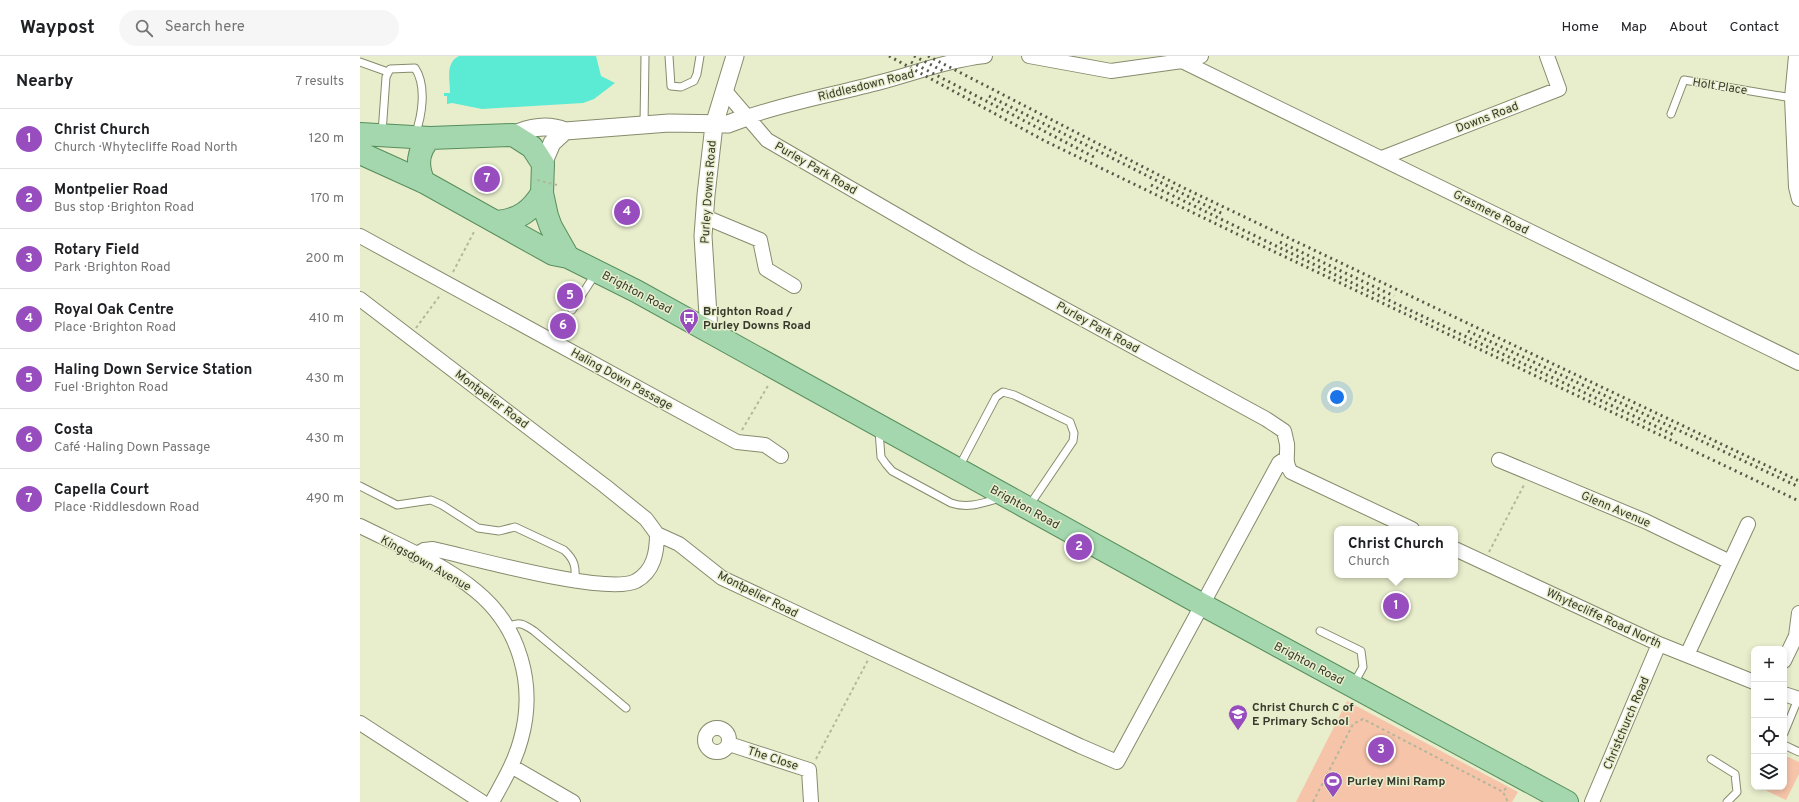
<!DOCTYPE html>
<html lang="en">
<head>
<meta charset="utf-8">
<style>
  body { margin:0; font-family:Overpass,sans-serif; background:#f6f6f6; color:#202124 }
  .controls { position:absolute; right:12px; bottom:12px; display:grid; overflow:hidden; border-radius:8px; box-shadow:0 2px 6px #0003 }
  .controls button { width:36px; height:36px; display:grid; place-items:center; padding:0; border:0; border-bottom:1px solid #e0e0e0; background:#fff; color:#202124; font:20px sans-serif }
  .you { position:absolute; left:977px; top:341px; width:14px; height:14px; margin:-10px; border:3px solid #fff; border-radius:50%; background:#1a73e8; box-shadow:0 0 0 6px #1a73e833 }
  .badge { display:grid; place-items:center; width:26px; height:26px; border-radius:50%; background:#984dbf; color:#fff; font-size:13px; font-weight:700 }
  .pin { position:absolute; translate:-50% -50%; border:2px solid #fff; box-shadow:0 1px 4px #0006 }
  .popup { position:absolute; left:974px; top:470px; width:124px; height:52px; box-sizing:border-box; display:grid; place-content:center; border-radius:8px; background:#fff; filter:drop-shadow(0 1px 3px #0005); font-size:13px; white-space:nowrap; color:#757577 }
  .popup b { font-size:15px; color:#202124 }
  .popup::after { content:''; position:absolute; left:50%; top:100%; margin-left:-8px; border:8px solid transparent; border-top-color:#fff }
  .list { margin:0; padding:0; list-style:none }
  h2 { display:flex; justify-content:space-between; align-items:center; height:52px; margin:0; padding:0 16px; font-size:17px }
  h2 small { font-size:13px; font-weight:400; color:#757577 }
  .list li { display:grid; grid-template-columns:26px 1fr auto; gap:12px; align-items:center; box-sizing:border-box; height:60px; padding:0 16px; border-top:1px solid #e0e0e0 }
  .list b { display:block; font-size:15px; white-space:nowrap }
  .list p { margin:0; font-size:13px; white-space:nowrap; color:#757577 }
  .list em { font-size:13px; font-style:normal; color:#757577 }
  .icon { flex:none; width:22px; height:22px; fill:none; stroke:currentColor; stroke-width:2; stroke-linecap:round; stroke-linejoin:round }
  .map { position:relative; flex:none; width:1439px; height:746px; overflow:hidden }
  header { display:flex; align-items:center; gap:24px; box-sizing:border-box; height:56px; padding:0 20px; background:#fff; border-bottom:1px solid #e0e0e0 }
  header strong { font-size:19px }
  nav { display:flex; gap:22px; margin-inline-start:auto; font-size:14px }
  .search { width:280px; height:36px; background:#f6f6f6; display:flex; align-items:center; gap:10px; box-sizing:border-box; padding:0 14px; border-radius:22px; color:#757577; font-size:15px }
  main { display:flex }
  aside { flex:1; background:#fff }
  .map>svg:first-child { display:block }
  .green { fill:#f6c4a9 }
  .water { fill:#5bead3 }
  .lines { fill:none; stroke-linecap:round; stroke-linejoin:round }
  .service-casing { stroke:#868b6c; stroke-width:9 }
  .minor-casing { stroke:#868b6c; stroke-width:16 }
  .tertiary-casing { stroke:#868b6c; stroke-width:19 }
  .primary-casing { stroke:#578e5d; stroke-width:24 }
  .path { stroke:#b3b89c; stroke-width:2; stroke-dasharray:3 3; stroke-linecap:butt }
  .service { stroke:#fff; stroke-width:7 }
  .minor { stroke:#fff; stroke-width:14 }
  .tertiary { stroke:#fff; stroke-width:17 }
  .primary { stroke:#a4d7ad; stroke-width:22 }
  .rail { stroke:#565a48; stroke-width:3; stroke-dasharray:2 4; stroke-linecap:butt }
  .path-bridge { stroke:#b3b89c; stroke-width:2; stroke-dasharray:3 3; stroke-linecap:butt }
  .labels { text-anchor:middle; stroke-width:3; stroke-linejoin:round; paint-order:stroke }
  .street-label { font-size:12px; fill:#373a2c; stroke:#e8eecc }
  .poi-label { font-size:12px; font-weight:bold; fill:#373a2c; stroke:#e8eecc; text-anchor:start }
</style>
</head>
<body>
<header>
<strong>Waypost</strong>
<div class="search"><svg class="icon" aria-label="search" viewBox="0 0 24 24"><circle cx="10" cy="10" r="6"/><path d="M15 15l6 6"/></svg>Search here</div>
<nav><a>Home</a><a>Map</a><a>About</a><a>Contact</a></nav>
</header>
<main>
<aside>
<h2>Nearby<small>7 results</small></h2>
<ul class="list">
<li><span class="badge">1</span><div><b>Christ Church</b><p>Church · Whytecliffe Road North</p></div><em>120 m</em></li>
<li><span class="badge">2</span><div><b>Montpelier Road</b><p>Bus stop · Brighton Road</p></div><em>170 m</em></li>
<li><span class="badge">3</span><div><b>Rotary Field</b><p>Park · Brighton Road</p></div><em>200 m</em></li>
<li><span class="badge">4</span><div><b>Royal Oak Centre</b><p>Place · Brighton Road</p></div><em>410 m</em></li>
<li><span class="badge">5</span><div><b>Haling Down Service Station</b><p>Fuel · Brighton Road</p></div><em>430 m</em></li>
<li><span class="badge">6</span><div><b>Costa</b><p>Café · Haling Down Passage</p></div><em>430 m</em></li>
<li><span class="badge">7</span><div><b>Capella Court</b><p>Place · Riddlesdown Road</p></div><em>490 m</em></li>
</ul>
</aside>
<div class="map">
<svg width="1439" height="746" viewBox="0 0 1439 746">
  <rect width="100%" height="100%" fill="#e8eecc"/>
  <!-- green -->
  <path class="green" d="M 987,645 L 1158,736 L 1152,746 L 936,746 Z
    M 1424,699 L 1439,706 L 1439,718 L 1426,744 L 1405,734 L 1406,731 L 1424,731 Z"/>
  <!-- water -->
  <path class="water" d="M 99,0 L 236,0 L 241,20 L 255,27 L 234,43 L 223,47 L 122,53 L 92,47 L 87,48 L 87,40 L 84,40 L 84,37 L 90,37 C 90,23 85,7 99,0 Z"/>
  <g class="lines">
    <defs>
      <path id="service" d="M 309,0 L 311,30 L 321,31 L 334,25 L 337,18 L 340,0
        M 0,6 L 28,16
        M 1311,58 L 1324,24 L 1432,42
        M 284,69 L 285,0
        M 22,77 L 26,21 L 30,13 L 55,12 C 67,30 62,60 55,79
        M 212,254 L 236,217
        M 519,375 L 521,401 L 526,408 L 532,415 L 591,447 C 608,453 623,447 640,442
        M 599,411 L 636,341 L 643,336 L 654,339 L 710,366 L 714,377 L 713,385 L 669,450
        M 0,430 L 37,449 L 71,444 L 82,449 L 118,472 L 139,475 L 155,471 L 204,494 C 215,504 216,511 215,525
        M 148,571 C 159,565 164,568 174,575 L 266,652
        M 960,575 L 1001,595 L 1003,611 L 993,629
        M 1424,677 L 1438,643
        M 1424,689 L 1439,696
        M 1351,703 L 1375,718 L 1377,736 L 1367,746"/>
      <path id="minor" d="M 669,0 L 751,15 L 822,5 L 841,0
        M 1436,0 L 1432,42 L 1436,131 L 1439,143
        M 822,5 L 1439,307
        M 365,35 L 407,84 L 609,201 L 906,363 L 924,375 C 925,379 926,384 927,388 C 928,399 924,406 931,416 L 1052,473
        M 387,61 C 431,46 476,38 521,26 C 555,17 589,4 625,0
        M 1022,102 L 1199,33 L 1187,0
        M 345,161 L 400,184 L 406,213 L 434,230
        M 0,180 L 377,386 L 405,389 L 421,400
        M 0,243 L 245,430 L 286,463 L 297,478 L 319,488 L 362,522 L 720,690 L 757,706 L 919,407 L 925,403
        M 1139,404 L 1285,465 L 1370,506
        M 0,470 C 38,489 84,508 116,535 C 160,571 176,629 161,683 C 155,706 143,726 132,746
        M 1095,493 L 1299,588 L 1394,626
        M 55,499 L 64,494 L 73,493 C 110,501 247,540 276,525 C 294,515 297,496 297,478
        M 1327,599 L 1388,468
        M 1424,605 L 1436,580 L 1439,557
        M 1424,638 L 1439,643
        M 0,667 L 122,746
        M345 684a12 12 0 1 1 24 0a12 12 0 1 1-24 0Z
        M 369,688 L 449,714 L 451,746
        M 151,710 L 213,746
        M 1232,746 L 1299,588"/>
      <path id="tertiary" d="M 153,79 C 169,71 188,68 205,75 L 309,67 L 368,68 L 387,61
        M 183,108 L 192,87 L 205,75
        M 349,275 L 343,180 L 346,139 L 354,69 L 375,0"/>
      <path id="primary" d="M 0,78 L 70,82 L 153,79 L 172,91 L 183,108 L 182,137 L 187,160 L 191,171 L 208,201
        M 0,97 L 64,126 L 193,198 L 208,201 L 276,235 L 843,549 L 1207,746
        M 64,126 C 56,110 57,95 70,82
        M 138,166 C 160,163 171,155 182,137"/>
    </defs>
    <!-- service casing -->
    <use href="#service" class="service-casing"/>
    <!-- minor casing -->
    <use href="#minor" class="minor-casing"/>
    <!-- tertiary casing -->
    <use href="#tertiary" class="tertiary-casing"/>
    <!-- primary casing -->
    <use href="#primary" class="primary-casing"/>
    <!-- path -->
    <path class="path" d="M 93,216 L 115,174
      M 56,272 L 81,238
      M 382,374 L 409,328
      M 1129,496 L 1164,429
      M 456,703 L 508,604
      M 1146,732 L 1143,736 L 1148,746
      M 953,746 L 993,668 L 1003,663 L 1143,736"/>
    <!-- service -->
    <use href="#service" class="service"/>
    <!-- minor -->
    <use href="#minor" class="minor"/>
    <!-- tertiary -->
    <use href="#tertiary" class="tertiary"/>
    <!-- primary -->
    <use href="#primary" class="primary"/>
    <!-- rail -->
    <path class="rail" d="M 529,0 L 685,85 L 875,177 L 1439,445
      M 554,0 L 583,15
      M 568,0 L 826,133 L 937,186 L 1439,425
      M 551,6 L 734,101
      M 629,40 L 863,158
      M 791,129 L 984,223 L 1314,379
      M 920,186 L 1034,240
      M 1108,275 L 1439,431"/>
    <!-- path-bridge -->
    <path class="path-bridge" d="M 177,124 L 197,129"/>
  </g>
  <!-- icons -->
  <defs>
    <symbol id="bus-pin" viewBox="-11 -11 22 30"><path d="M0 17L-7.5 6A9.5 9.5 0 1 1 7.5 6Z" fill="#984dbf" stroke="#e8eecc"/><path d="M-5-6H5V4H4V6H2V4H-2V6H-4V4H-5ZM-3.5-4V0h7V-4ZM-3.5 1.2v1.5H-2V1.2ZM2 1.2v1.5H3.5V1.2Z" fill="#fff"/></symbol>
    <symbol id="school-pin" viewBox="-11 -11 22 30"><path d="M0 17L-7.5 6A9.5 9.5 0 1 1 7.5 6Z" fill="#984dbf" stroke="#e8eecc"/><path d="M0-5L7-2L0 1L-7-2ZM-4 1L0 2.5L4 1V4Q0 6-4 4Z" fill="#fff"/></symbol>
    <symbol id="stadium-pin" viewBox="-11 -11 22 30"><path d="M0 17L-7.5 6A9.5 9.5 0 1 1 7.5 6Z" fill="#984dbf" stroke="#e8eecc"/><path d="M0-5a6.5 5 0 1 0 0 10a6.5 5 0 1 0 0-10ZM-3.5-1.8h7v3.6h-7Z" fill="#fff"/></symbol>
  </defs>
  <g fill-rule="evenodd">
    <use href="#bus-pin" x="318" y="251" width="22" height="30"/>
    <use href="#school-pin" x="867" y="647" width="22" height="30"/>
    <use href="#stadium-pin" x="962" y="714" width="22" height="30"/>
  </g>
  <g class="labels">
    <!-- street labels -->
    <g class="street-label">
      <text transform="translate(506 29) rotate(-14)" y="4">Riddlesdown Road</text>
      <text transform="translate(1360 30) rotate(9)" y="4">Holt Place</text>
      <text transform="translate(1127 61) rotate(-21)" y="4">Downs Road</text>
      <text transform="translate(456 112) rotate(30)" y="4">Purley Park Road</text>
      <text transform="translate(348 136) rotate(-86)" y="4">Purley Downs Road</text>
      <text transform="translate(1131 156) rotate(27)" y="4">Grasmere Road</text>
      <text transform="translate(277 236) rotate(28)" y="4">Brighton Road</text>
      <text transform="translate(738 271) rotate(29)" y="4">Purley Park Road</text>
      <text transform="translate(262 323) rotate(29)" y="4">Haling Down Passage</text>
      <text transform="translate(132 343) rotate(37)" y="4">Montpelier Road</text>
      <text transform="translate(665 451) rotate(29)" y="4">Brighton Road</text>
      <text transform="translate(1256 453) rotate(23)" y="4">Glenn Avenue</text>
      <text transform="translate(66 507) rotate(29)" y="4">Kingsdown Avenue</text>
      <text transform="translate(398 538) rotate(27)" y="4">Montpelier Road</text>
      <text transform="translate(1244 562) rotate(25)" y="4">Whytecliffe Road North</text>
      <text transform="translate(949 607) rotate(28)" y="4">Brighton Road</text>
      <text transform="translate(1266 667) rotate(-67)" y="4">Christchurch Road</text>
      <text transform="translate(413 702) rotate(18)" y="4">The Close</text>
    </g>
    <!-- poi labels -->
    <g class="poi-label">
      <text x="343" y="259">Brighton Road /<tspan x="343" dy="14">Purley Downs Road</tspan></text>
      <text x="892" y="655">Christ Church C of<tspan x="892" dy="14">E Primary School</tspan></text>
      <text x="987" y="729">Purley Mini Ramp</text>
    </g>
  </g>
</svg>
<div class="controls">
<button>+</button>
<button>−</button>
<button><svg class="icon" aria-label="locate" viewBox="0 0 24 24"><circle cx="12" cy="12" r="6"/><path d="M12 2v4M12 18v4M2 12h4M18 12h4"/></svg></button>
<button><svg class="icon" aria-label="layers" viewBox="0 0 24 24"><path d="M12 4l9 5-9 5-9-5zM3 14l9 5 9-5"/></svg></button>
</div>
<div class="you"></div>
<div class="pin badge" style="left:1036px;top:550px">1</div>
<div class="popup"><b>Christ Church</b>Church</div>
<div class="pin badge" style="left:719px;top:491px">2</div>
<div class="pin badge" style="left:1021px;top:694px">3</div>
<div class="pin badge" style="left:267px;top:156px">4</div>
<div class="pin badge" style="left:210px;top:240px">5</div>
<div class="pin badge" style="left:203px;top:270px">6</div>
<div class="pin badge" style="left:127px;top:123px">7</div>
</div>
</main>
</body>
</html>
